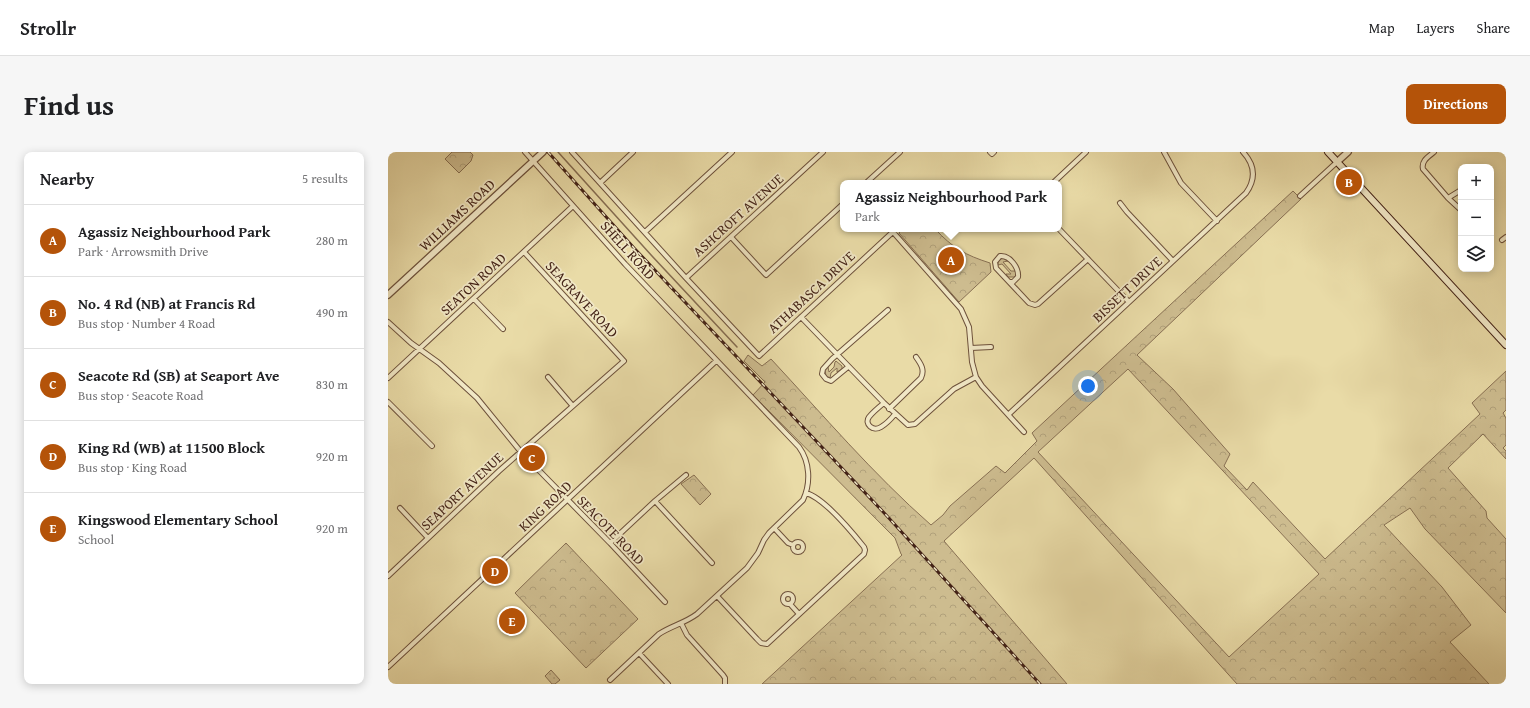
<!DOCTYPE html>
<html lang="en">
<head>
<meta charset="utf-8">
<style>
  body { margin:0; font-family:"Gentium Book Plus",serif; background:#f6f6f6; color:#202124 }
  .controls { position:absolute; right:12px; top:12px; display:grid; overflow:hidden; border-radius:8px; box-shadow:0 2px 10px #0003 }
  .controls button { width:36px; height:36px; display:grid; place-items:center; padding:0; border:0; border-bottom:1px solid #e0e0e0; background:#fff; color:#202124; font:20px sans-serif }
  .you { position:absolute; left:700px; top:234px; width:14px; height:14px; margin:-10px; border:3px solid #fff; border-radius:50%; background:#1a73e8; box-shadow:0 0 0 6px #1a73e833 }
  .badge { display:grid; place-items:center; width:26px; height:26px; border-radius:50%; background:#b45309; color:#fff; font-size:13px; font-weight:700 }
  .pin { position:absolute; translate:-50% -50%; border:2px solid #fff; box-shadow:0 1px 4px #0006 }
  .popup { position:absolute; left:452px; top:28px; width:222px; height:52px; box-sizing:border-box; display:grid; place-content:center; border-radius:8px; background:#fff; filter:drop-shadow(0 1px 3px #0005); font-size:13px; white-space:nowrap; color:#757577 }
  .popup b { font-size:15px; color:#202124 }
  .popup::after { content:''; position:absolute; left:50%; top:100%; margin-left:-8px; border:8px solid transparent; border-top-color:#fff }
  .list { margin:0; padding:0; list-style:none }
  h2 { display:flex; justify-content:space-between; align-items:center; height:52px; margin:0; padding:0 16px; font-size:17px }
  h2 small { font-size:13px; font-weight:400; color:#757577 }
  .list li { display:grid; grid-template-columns:26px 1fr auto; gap:12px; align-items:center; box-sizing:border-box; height:72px; padding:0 16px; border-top:1px solid #e0e0e0 }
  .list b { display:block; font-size:15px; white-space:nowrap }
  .list p { margin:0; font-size:13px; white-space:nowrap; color:#757577 }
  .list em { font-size:13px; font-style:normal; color:#757577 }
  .icon { flex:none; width:22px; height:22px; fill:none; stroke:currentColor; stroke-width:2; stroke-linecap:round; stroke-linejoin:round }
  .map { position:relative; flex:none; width:1118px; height:532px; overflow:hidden; border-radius:8px }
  header { display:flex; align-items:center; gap:24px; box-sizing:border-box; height:56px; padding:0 20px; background:#fff; border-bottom:1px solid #e0e0e0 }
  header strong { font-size:19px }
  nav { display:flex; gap:22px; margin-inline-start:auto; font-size:14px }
  .intro { display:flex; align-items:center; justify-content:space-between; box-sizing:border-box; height:96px; padding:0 24px }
  h1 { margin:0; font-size:28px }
  .button { padding:10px 18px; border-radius:8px; background:#b45309; color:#fff; font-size:14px; font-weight:700 }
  main { display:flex; gap:24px; padding:0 24px }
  aside { flex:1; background:#fff; border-radius:8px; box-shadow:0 2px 10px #0003 }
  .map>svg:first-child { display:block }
  .grass { fill:#cdbc8f; stroke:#887053 }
  .forest { fill:url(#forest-crowns); stroke:#887053; fill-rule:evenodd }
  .garden { fill:url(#garden-dots); stroke:#887053 }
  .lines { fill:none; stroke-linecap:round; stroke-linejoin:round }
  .stream { stroke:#856c50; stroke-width:1.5 }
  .minor-casing { stroke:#6d513b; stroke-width:6 }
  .tertiary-casing { stroke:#6d513b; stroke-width:8 }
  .secondary-casing { stroke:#442317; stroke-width:8 }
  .minor { stroke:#f1e8c6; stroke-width:4 }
  .tertiary { stroke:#f1e8c6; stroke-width:5.5 }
  .secondary { stroke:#f1e8c6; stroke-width:6 }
  .rail-casing { stroke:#442317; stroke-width:3 }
  .rail { stroke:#f1e8c6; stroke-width:1.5; stroke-dasharray:4.5; stroke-linecap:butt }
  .labels { text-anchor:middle; stroke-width:3.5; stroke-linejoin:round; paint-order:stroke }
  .street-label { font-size:14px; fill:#442317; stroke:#f1e8c6 }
</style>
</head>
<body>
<header>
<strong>Strollr</strong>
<nav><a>Map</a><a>Layers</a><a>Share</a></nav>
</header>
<div class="intro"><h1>Find us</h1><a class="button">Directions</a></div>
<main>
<aside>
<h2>Nearby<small>5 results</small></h2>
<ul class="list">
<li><span class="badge">A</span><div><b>Agassiz Neighbourhood Park</b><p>Park · Arrowsmith Drive</p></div><em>280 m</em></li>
<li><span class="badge">B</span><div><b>No. 4 Rd (NB) at Francis Rd</b><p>Bus stop · Number 4 Road</p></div><em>490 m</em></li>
<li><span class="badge">C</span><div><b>Seacote Rd (SB) at Seaport Ave</b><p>Bus stop · Seacote Road</p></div><em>830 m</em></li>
<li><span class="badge">D</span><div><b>King Rd (WB) at 11500 Block</b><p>Bus stop · King Road</p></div><em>920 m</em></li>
<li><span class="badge">E</span><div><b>Kingswood Elementary School</b><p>School</p></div><em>920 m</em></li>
</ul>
</aside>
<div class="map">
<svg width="1118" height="532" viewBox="0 0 1118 532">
  <defs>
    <pattern id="forest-crowns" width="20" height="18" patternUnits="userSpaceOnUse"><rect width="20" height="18" fill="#cdbc8f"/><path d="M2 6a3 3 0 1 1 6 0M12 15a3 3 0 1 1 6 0" fill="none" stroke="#b1a17b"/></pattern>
    <pattern id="garden-dots" width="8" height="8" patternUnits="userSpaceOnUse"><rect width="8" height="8" fill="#cdbc8f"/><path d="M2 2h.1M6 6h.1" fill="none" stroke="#b1a17b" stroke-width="1.8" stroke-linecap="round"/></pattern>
  </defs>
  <rect width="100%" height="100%" fill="#e9dba7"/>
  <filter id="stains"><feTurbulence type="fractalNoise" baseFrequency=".005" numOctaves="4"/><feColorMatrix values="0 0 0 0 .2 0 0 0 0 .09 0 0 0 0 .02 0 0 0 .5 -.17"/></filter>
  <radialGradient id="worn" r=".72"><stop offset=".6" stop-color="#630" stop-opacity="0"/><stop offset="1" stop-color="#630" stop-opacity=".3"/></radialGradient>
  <!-- grass -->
  <path class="grass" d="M 614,106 L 620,109 L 615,110 L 623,119 L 628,119 L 628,123 L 626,125 L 620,125 L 618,122 L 623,122 L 614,112 L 610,113 L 610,109 Z
    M 448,209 L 454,214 L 454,217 L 449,220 L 449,216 L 443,221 L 442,226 L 438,224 L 437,218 L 440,215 L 441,220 L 446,215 L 447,210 Z"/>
  <!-- forest -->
  <path class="forest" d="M 64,0 L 82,0 L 85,3 L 83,9 L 71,21 L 57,7 Z
    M 905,39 L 913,47 L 749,203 L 785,237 L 842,302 L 836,314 L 859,338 L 865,330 L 937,407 L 1092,262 L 1084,251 L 1118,219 L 1118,258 L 1115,261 L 1118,266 L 1118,293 L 1115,296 L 1118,299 L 1118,307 L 1095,282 L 1060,316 L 1098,359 L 1099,366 L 1118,387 L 1118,461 L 1037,377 L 1022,356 L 996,373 L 1054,435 L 1083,473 L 1062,490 L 1101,532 L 849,532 L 646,306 L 556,389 L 679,532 L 374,532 L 514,403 L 513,402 L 507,386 L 365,243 L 377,230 L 356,209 L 360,203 L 374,214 L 383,207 C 435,263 485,322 543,373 L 555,363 L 562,354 L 608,314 L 617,321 L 649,289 L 644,281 ZM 740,217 L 931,422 L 841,505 L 650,300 Z
    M 515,77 L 547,77 C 565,96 577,103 602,111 L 603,120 L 571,150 L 511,81 Z
    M 306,323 L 323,342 L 312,353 L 293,332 Z
    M 178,391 L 250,467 L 198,516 L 127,441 Z"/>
  <!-- garden -->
  <path class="garden" d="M 163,518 L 172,528 L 167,532 L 164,532 L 157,524 Z"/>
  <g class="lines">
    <!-- stream -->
    <path class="stream" d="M 170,0 L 264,104 L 349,195"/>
    <defs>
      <path id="minor" d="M 137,0 L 237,112 L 411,295 C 422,310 423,331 415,348 L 381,381 L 376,388 L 370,401 L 359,416 L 309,462 C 297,471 283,474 271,482 L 222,528
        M 184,0 L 298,126 L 371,204 L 508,77
        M 602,0 L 604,2 L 606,0
        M 776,0 L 793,31 L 829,69
        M 1046,0 C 1040,5 1033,9 1035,17 L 1060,46 L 1073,58
        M 212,31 L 245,0
        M 478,31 L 512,0
        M 665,31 L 698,0
        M 912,44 L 949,10
        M 1060,46 L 1073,38
        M 732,51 L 739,60 L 785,109
        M 671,77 L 741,150
        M 257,80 L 344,0
        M 505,80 L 573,157 L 581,175 L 584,210 L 588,225 L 594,234 L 636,280
        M 343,85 L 378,123 L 455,52
        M 1114,88 L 1118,85
        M 298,126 L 435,0
        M 622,130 L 625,130 L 630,125 C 631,116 622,103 612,104 L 607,110 L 608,116 L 641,151 L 647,153 L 650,152 L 700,107
        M 86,147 L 115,177
        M 413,165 L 496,251 L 520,273 L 527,272 L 566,237 L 588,225
        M 0,170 L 23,191 L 51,211 L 89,246 L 133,300 L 222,391 L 277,450
        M 583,196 L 603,195
        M 460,215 L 443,229 L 438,227 L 434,222 L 435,217 L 444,207 L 500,158
        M 160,225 L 184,253
        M 0,226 L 185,54
        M 0,250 L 44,294
        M 496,251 C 491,255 485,260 481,265 C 476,272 485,280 493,275 C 498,272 503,267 507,262
        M 501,257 L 533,226 C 537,218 533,212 528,205
        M 621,262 L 858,41 C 868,27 867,13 855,0
        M 267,349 L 324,411
        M 12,356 L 40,386
        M 386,376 L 400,391 L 405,393
        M405 395a5 5 0 1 1 10 0a5 5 0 1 1-10 0Z
        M 222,391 L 267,349 L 298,323
        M 0,424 L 111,319 L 236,209 L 136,100
        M395 447a5 5 0 1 1 10 0a5 5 0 1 1-10 0Z
        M 329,444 L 369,487 L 373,491 L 379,492 L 476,402 L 477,398 L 476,395 C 464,380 436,346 418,341
        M 402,452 L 411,462
        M 293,471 L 299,483 L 335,523 L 337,526 L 337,532
        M 251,501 L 280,532
        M 0,515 L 328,209"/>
      <path id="tertiary" d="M 949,10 L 960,0
        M 0,143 L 155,0"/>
      <path id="secondary" d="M 940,0 L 1118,193"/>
    </defs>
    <!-- minor casing -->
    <use href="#minor" class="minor-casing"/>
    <!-- tertiary casing -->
    <use href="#tertiary" class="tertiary-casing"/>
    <!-- secondary casing -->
    <use href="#secondary" class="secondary-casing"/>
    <!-- minor -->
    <use href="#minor" class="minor"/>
    <!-- tertiary -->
    <use href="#tertiary" class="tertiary"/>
    <!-- secondary -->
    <use href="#secondary" class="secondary"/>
    <defs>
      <path id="rail" d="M 160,0 L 246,96 L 499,364 L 652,532"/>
    </defs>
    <!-- rail casing -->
    <use href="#rail" class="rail-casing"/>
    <!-- rail -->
    <use href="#rail" class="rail"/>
  </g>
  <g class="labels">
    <!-- street labels -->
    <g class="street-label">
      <text transform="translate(69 63) rotate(-43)" y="5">WILLIAMS ROAD</text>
      <text transform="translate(350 63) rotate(-42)" y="5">ASHCROFT AVENUE</text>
      <text transform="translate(240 98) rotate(48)" y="5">SHELL ROAD</text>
      <text transform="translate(85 132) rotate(-43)" y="5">SEATON ROAD</text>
      <text transform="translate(739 137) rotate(-43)" y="5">BISSETT DRIVE</text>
      <text transform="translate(423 140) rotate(-43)" y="5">ATHABASCA DRIVE</text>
      <text transform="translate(194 147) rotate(47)" y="5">SEAGRAVE ROAD</text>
      <text transform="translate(74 339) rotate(-43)" y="5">SEAPORT AVENUE</text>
      <text transform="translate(157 354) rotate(-43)" y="5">KING ROAD</text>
      <text transform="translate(223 378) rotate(46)" y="5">SEACOTE ROAD</text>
    </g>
  </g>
  <rect width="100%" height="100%" filter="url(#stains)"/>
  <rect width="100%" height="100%" fill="url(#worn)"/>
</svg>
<div class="controls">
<button>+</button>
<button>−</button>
<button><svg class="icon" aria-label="layers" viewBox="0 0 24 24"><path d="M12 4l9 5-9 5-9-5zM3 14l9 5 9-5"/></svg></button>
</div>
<div class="you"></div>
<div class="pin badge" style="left:563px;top:108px">A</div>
<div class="popup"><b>Agassiz Neighbourhood Park</b>Park</div>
<div class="pin badge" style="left:961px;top:30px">B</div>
<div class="pin badge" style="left:144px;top:306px">C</div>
<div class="pin badge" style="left:107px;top:419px">D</div>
<div class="pin badge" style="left:124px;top:469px">E</div>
</div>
</main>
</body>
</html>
